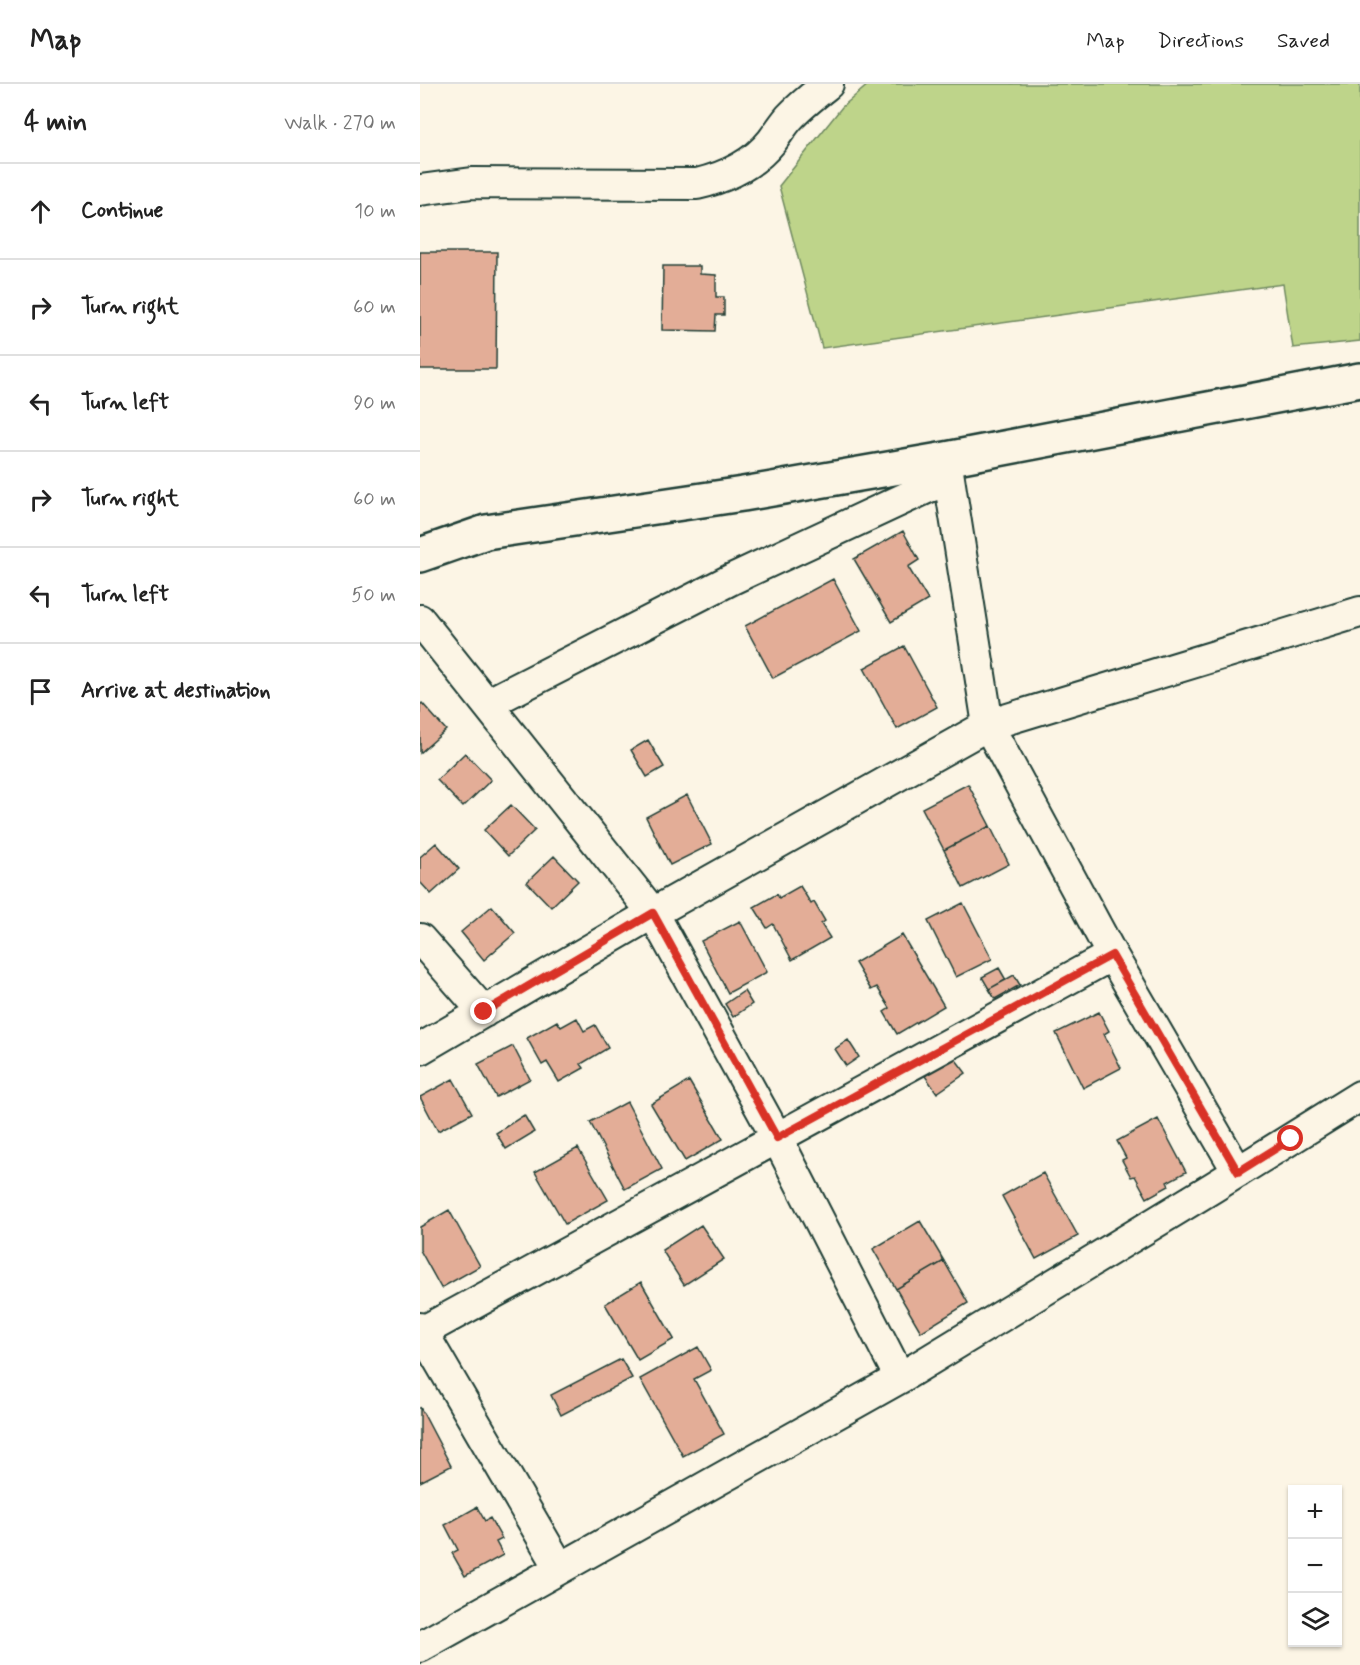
<!DOCTYPE html>
<html lang="en">
<head>
<meta charset="utf-8">
<style>
  body { margin:0; font-family:Mynerve,sans-serif; background:#f6f6f6; color:#222 }
  .controls { position:absolute; right:18px; bottom:18px; display:grid; overflow:hidden; border-radius:0px; box-shadow:0 2px 4px #0004 }
  .controls button { width:54px; height:54px; display:grid; place-items:center; padding:0; border:0; border-bottom:2px solid #e0e0e0; background:#fff; color:#222; font:30px sans-serif }
  .stop { position:absolute; width:18px; height:18px; margin:-14px; border:4px solid #d93025; border-radius:50%; background:#fff }
  .stop.end { background:#d93025; border-color:#fff; box-shadow:0 2px 6px #0008 }
  .list { margin:0; padding:0; list-style:none }
  h2 { display:flex; justify-content:space-between; align-items:center; height:78px; margin:0; padding:0 24px; font-size:26px }
  h2 small { font-size:20px; font-weight:400; color:#767676 }
  .list li { display:grid; grid-template-columns:39px 1fr auto; gap:18px; align-items:center; box-sizing:border-box; height:96px; padding:0 24px; border-top:2px solid #e0e0e0 }
  .list b { display:block; font-size:22px; white-space:nowrap }
  .list em { font-size:20px; font-style:normal; color:#767676 }
  .icon { flex:none; width:33px; height:33px; fill:none; stroke:currentColor; stroke-width:2; stroke-linecap:round; stroke-linejoin:round }
  .map { position:relative; flex:none; width:940px; height:1581px; overflow:hidden }
  header { display:flex; align-items:center; gap:36px; box-sizing:border-box; height:84px; padding:0 30px; background:#fff; border-bottom:2px solid #e0e0e0 }
  header strong { font-size:28px }
  nav { display:flex; gap:33px; margin-inline-start:auto; font-size:21px }
  main { display:flex }
  aside { flex:1; background:#fff }
  .map>svg:first-child { display:block }
  .green { fill:#bed48a; stroke:#6e885f; stroke-width:1.5 }
  .building { fill:#e3ad97; stroke:#1f3d34; stroke-width:1.5 }
  .lines { fill:none; stroke-linecap:round; stroke-linejoin:round }
  .street-casing { stroke:#1f3d34; stroke-width:34 }
  .secondary-casing { stroke:#1f3d34; stroke-width:38 }
  .street { stroke:#fcf5e5; stroke-width:30 }
  .secondary { stroke:#fcf5e5; stroke-width:33 }
  .route { stroke:#d93025; stroke-width:8 }
</style>
</head>
<body>
<header>
<strong>Map</strong>
<nav><a>Map</a><a>Directions</a><a>Saved</a></nav>
</header>
<main>
<aside>
<h2>4 min<small>Walk · 270 m</small></h2>
<ul class="list">
<li><svg class="icon" aria-label="ahead" viewBox="0 0 24 24"><path d="M12 20V5M6 11l6-6 6 6"/></svg><div><b>Continue</b></div><em>10 m</em></li>
<li><svg class="icon" aria-label="right" viewBox="0 0 24 24"><path d="M7 20v-9h11M14 6l5 5-5 5"/></svg><div><b>Turn right</b></div><em>60 m</em></li>
<li><svg class="icon" aria-label="left" viewBox="0 0 24 24"><path d="M17 20v-9H6M10 6l-5 5 5 5"/></svg><div><b>Turn left</b></div><em>90 m</em></li>
<li><svg class="icon" aria-label="right" viewBox="0 0 24 24"><path d="M7 20v-9h11M14 6l5 5-5 5"/></svg><div><b>Turn right</b></div><em>60 m</em></li>
<li><svg class="icon" aria-label="left" viewBox="0 0 24 24"><path d="M17 20v-9H6M10 6l-5 5 5 5"/></svg><div><b>Turn left</b></div><em>50 m</em></li>
<li><svg class="icon" aria-label="arrive" viewBox="0 0 24 24"><path d="M6 21V4h12l-3 4 3 4H6"/></svg><div><b>Arrive at destination</b></div></li>
</ul>
</aside>
<div class="map">
<svg width="940" height="1581" viewBox="0 0 940 1581">
  <rect width="100%" height="100%" fill="#fcf5e5"/>
  <filter id="ink" filterUnits="userSpaceOnUse"><feTurbulence type="fractalNoise" baseFrequency=".0167" numOctaves="2"/><feDisplacementMap in="SourceGraphic" scale="12" xChannelSelector="R" yChannelSelector="G"/><feConvolveMatrix kernelMatrix="1 2 1 2 8 2 1 2 1" color-interpolation-filters="sRGB"/></filter>
  <g filter="url(#ink)">
    <!-- green -->
    <path class="green" d="M 449,0 L 940,0 L 940,257 L 873,264 L 863,200 L 402,264 L 359,102 L 422,23 Z"/>
    <!-- building -->
    <path class="building" d="M 0,168 L 77,168 L 76,285 L 0,285 Z
      M 243,182 L 280,182 L 280,190 L 296,191 L 296,213 L 304,213 L 304,231 L 296,231 L 295,247 L 242,246 Z
      M 483,447 L 499,476 L 488,483 L 508,516 L 471,538 L 434,475 Z
      M 413,495 L 441,547 L 353,594 L 325,542 Z
      M 484,562 L 517,623 L 477,645 L 444,584 Z
      M 2,619 L 26,646 L 0,669 L 0,621 Z
      M 228,656 L 244,683 L 227,693 L 211,666 Z
      M 45,669 L 71,696 L 43,723 L 17,696 Z
      M 548,700 L 570,742 L 524,766 L 502,724 Z
      M 267,711 L 292,760 L 250,781 L 226,733 Z
      M 91,721 L 115,746 L 88,772 L 64,746 Z
      M 570,742 L 589,780 L 543,804 L 524,766 Z
      M 16,759 L 39,785 L 11,810 L 0,798 L 0,773 Z
      M 134,772 L 158,797 L 131,823 L 107,798 Z
      M 380,802 L 391,820 L 394,818 L 405,837 L 401,840 L 410,854 L 372,876 L 353,840 L 347,844 L 334,823 L 357,810 L 359,814 Z
      M 543,819 L 572,875 L 536,893 L 508,837 Z
      M 72,822 L 95,849 L 64,876 L 41,848 Z
      M 320,837 L 347,888 L 308,909 L 281,857 Z
      M 482,851 L 524,922 L 477,950 L 464,928 L 470,924 L 457,903 L 451,906 L 435,879 Z
      M 579,884 L 586,896 L 569,905 L 562,893 Z
      M 594,891 L 600,901 L 575,915 L 569,905 Z
      M 324,907 L 332,920 L 313,933 L 305,920 Z
      M 679,928 L 689,947 L 684,950 L 701,984 L 663,1004 L 636,949 Z
      M 157,934 L 164,947 L 175,941 L 188,964 L 161,980 L 164,984 L 139,998 L 127,978 L 122,981 L 107,954 L 137,937 L 141,943 Z
      M 428,956 L 439,973 L 426,982 L 415,965 Z
      M 93,962 L 110,995 L 76,1013 L 58,980 Z
      M 533,972 L 546,989 L 517,1009 L 505,992 Z
      M 33,995 L 52,1029 L 18,1047 L 0,1013 Z
      M 269,997 L 303,1055 L 265,1077 L 231,1020 Z
      M 207,1018 L 242,1085 L 205,1105 L 170,1038 Z
      M 104,1031 L 114,1048 L 86,1065 L 76,1049 Z
      M 738,1035 L 766,1088 L 747,1098 L 749,1102 L 727,1114 L 715,1092 L 711,1093 L 702,1076 L 706,1074 L 697,1057 Z
      M 158,1064 L 188,1116 L 145,1140 L 115,1088 Z
      M 623,1089 L 658,1152 L 616,1175 L 582,1112 Z
      M 29,1126 L 60,1182 L 21,1204 L 0,1166 L 0,1143 Z
      M 500,1137 L 524,1177 L 476,1205 L 453,1165 Z
      M 281,1141 L 304,1175 L 264,1201 L 242,1166 Z
      M 524,1177 L 548,1219 L 501,1248 L 476,1205 Z
      M 221,1198 L 254,1255 L 218,1276 L 185,1220 Z
      M 278,1263 L 291,1286 L 274,1295 L 304,1350 L 263,1372 L 220,1295 Z
      M 201,1275 L 212,1294 L 141,1331 L 131,1311 Z
      M 0,1323 L 31,1382 L 0,1398 Z
      M 57,1423 L 65,1437 L 70,1434 L 82,1455 L 76,1458 L 83,1471 L 45,1492 L 32,1469 L 38,1466 L 25,1441 Z"/>
    <g class="lines">
      <defs>
        <path id="street" d="M 0,106 L 52,99 L 277,100 C 306,93 333,81 352,57 C 358,49 363,41 369,34 C 381,21 394,11 408,0
          M 526,375 L 568,641 L 692,871 L 818,1088
          M 0,536 L 233,829 L 357,1054 L 480,1294
          M 67,620 L 312,495 L 509,403 L 529,396
          M 0,855 L 64,928
          M 0,965 L 233,829 L 568,641 L 940,528
          M 0,1244 L 140,1484
          M 0,1249 L 692,871
          M 0,1563 L 480,1294 L 792,1104 L 940,1012"/>
        <path id="secondary" d="M 0,471 L 66,448 L 323,410 L 526,375 L 940,296"/>
      </defs>
      <!-- street casing -->
      <use href="#street" class="street-casing"/>
      <!-- secondary casing -->
      <use href="#secondary" class="secondary-casing"/>
      <!-- street -->
      <use href="#street" class="street"/>
      <!-- secondary -->
      <use href="#secondary" class="secondary"/>
    </g>
  </g>
  <g class="lines" filter="url(#ink)">
    <!-- route -->
    <path class="route" d="M 64,928 L 233,829 L 357,1054 L 692,871 L 818,1088 L 871,1055"/>
  </g>
</svg>
<div class="controls">
<button>+</button>
<button>−</button>
<button><svg class="icon" aria-label="layers" viewBox="0 0 24 24"><path d="M12 4l9 5-9 5-9-5zM3 14l9 5 9-5"/></svg></button>
</div>
<div class="stop" style="left:871px;top:1055px"></div>
<div class="stop end" style="left:64px;top:928px"></div>
</div>
</main>
</body>
</html>
